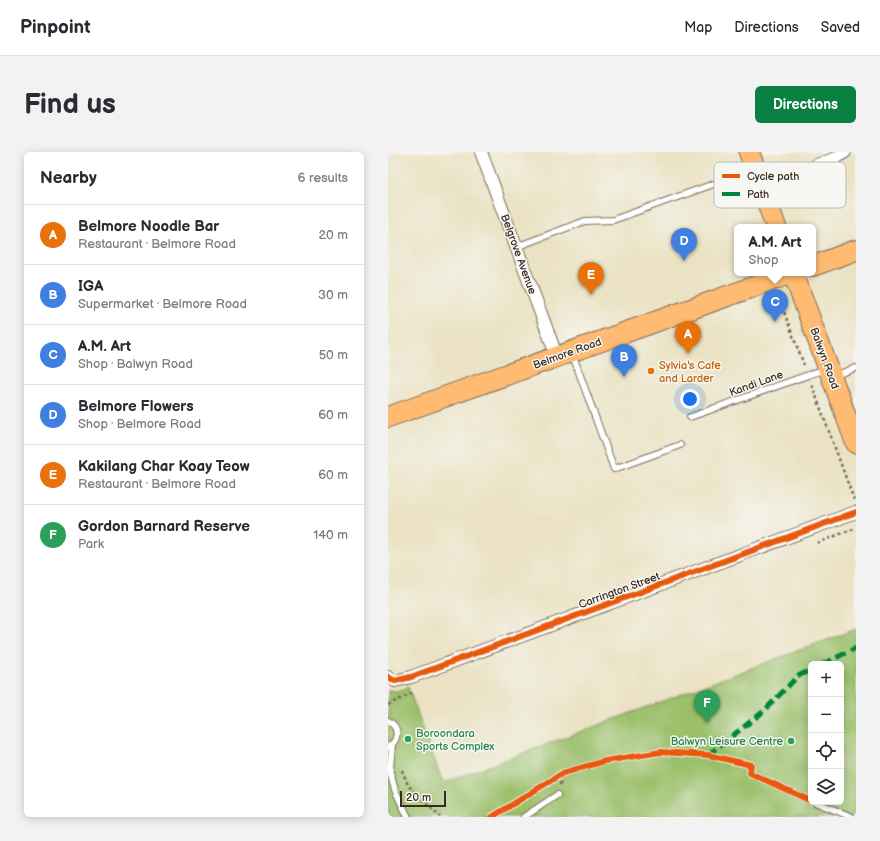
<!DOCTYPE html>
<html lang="en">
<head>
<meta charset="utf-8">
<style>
  body { margin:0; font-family:"Balsamiq Sans",sans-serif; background:#f2f2f3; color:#2b2b33 }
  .controls { position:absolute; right:12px; bottom:12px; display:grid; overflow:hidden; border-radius:6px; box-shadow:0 2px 10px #0003 }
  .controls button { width:36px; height:36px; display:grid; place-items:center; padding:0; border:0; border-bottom:1px solid #e1e1e2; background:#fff; color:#2b2b33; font:20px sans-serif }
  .scale { position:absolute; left:12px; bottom:10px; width:46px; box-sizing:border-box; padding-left:4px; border:2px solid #3b2a1e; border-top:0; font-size:11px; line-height:14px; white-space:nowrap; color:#3b2a1e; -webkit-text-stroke:3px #f6f6f2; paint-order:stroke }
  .you { position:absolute; left:302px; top:247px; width:14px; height:14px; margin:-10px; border:3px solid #fff; border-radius:50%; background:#1a73e8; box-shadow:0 0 0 6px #1a73e833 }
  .badge { display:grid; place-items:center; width:26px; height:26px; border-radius:50%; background:#0b8043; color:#fff; font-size:13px; font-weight:700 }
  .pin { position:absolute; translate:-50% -33px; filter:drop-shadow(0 1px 2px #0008) }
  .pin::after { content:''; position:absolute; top:21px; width:14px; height:12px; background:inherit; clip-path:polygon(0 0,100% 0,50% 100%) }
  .popup { position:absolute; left:346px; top:72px; width:82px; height:52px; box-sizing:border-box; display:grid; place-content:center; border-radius:6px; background:#fff; filter:drop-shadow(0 1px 3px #0005); font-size:13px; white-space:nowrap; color:#7c7c81 }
  .popup b { font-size:15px; color:#2b2b33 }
  .popup::after { content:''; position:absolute; left:50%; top:100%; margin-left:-8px; border:8px solid transparent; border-top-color:#fff }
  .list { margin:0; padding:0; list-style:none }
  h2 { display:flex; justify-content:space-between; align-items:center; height:52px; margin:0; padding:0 16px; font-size:17px }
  h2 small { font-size:13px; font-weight:400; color:#7c7c81 }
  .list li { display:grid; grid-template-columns:26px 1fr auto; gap:12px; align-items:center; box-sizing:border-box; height:60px; padding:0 16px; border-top:1px solid #e1e1e2 }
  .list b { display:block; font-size:15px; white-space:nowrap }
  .list p { margin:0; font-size:13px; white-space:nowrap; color:#7c7c81 }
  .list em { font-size:13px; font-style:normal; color:#7c7c81 }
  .icon { flex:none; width:22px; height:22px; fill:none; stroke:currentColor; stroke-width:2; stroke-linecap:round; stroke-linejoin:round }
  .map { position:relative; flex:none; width:468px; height:665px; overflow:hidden; border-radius:6px }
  header { display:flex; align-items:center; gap:24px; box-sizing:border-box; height:56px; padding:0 20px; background:#fff; border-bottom:1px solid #e1e1e2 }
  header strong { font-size:19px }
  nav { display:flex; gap:22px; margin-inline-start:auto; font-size:14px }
  .intro { display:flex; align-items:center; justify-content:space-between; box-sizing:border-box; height:96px; padding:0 24px }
  h1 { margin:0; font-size:28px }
  .button { padding:10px 18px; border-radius:6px; background:#0b8043; color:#fff; font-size:14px; font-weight:700 }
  main { display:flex; gap:24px; padding:0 24px }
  aside { flex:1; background:#fff; border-radius:6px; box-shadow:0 2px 10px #0003 }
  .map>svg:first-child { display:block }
  .green { fill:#9bc06a; stroke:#6b7544; fill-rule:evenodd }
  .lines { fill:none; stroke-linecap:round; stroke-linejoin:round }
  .lane-casing { stroke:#786a57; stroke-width:8 }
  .street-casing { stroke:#786a57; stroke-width:14 }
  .primary-casing { stroke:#786a57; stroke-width:22 }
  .path { stroke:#786a57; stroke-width:2.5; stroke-dasharray:3 3; stroke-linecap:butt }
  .lane { stroke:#fff; stroke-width:6 }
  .street { stroke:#fff; stroke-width:12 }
  .primary { stroke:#ffbb71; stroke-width:20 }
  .quiet { stroke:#00873e; stroke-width:5; stroke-dasharray:10 5; stroke-linecap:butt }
  .cycleway-casing { stroke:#f6f6f2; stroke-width:8 }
  .cycleway { stroke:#e8590c; stroke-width:6 }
  .food-dot { fill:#e8710a; stroke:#f6f6f2; stroke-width:1.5 }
  .leisure-dot { fill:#2e9e5b; stroke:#f6f6f2; stroke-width:1.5 }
  .labels { text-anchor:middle; stroke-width:3; stroke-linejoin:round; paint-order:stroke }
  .street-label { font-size:11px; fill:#3b2a1e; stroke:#f6f6f2 }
  .food-label { font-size:11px; fill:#c56008; stroke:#f6f6f2; text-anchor:start }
  .leisure-label { font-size:11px; fill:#27864d; stroke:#f6f6f2; text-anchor:start }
  .key { fill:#f6f6f2; stroke:#beb9b2; stroke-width:1 }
  .key-label { font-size:11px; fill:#3b2a1e }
</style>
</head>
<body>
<header>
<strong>Pinpoint</strong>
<nav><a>Map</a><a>Directions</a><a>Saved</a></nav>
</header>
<div class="intro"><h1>Find us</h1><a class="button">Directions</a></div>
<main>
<aside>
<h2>Nearby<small>6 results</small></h2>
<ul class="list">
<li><span class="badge" style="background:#e8710a">A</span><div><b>Belmore Noodle Bar</b><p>Restaurant · Belmore Road</p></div><em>20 m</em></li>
<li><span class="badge" style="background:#3f7fe0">B</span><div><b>IGA</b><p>Supermarket · Belmore Road</p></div><em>30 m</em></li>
<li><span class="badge" style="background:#3f7fe0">C</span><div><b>A.M. Art</b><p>Shop · Balwyn Road</p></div><em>50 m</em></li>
<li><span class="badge" style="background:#3f7fe0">D</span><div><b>Belmore Flowers</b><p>Shop · Belmore Road</p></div><em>60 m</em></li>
<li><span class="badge" style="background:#e8710a">E</span><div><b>Kakilang Char Koay Teow</b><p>Restaurant · Belmore Road</p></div><em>60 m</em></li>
<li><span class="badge" style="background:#2e9e5b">F</span><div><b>Gordon Barnard Reserve</b><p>Park</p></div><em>140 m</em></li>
</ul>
</aside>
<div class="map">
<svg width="468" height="665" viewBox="0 0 468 665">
  <rect width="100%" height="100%" fill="#f6f6f2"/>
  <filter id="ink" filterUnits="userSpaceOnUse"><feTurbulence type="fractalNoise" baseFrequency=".025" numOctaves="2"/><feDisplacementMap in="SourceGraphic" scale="8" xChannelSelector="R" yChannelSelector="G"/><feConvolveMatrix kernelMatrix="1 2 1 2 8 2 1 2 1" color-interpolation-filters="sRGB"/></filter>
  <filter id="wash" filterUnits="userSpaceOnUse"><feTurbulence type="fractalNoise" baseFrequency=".012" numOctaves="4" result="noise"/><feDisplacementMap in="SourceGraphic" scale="16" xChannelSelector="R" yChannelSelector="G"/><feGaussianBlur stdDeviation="0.9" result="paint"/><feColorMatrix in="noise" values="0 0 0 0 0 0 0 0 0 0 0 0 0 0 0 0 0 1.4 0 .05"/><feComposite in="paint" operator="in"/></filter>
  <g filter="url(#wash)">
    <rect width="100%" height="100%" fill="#eae2c2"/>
    <!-- green -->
    <path class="green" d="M 468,477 L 468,665 L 0,665 L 0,538 L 8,539 L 20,535 L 55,631 ZM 423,512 L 453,512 L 453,650 L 423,650 Z"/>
  </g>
  <g filter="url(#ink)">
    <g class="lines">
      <defs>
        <path id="lane" d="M 128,95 L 197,69 L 225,68 L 365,18
          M 184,201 L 226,317 L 292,293
          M 445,224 L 468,216
          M 302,265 L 437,217
          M 0,569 C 12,575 11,589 0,595
          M 0,613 L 7,638 L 20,665
          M 2,617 L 4,593
          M 362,621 L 423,649
          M 427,650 L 464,665
          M 136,665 L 169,643"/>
        <path id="street" d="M 93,0 L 169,205
          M 426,14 L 446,7 L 457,0
          M 0,525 L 7,529 L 23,525 L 468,360"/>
        <path id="primary" d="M 361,0 L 388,75
          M 425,114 L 468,98
          M 405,121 L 468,291
          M 0,265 L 404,121"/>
      </defs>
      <!-- lane casing -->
      <use href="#lane" class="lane-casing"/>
      <!-- street casing -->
      <use href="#street" class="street-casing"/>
      <!-- primary casing -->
      <use href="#primary" class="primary-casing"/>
      <!-- path -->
      <path class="path" d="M 392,149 L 416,213
        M 424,233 L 466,348
        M 429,391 L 468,376
        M 0,553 L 26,540
        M 14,618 L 20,633 L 52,665
        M 172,633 L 175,621"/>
      <!-- lane -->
      <use href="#lane" class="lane"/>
      <!-- street -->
      <use href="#street" class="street"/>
      <!-- primary -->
      <use href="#primary" class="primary"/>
      <!-- quiet -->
      <path class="quiet" d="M 435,512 L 468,496
        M 320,603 L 376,559 L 410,524 L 423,518"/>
      <defs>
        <path id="cycleway" d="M 0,525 L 7,529 L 23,525 L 468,360
          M 104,665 L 175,621 L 217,609 L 273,600 L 320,603 L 363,613 L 362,621 L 423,649"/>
      </defs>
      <!-- cycleway casing -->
      <use href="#cycleway" class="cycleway-casing"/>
      <!-- cycleway -->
      <use href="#cycleway" class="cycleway"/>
    </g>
  </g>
  <!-- markers -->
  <circle class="food-dot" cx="263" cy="219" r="4"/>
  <g class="leisure-dot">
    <circle cx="20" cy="587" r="4"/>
    <circle cx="403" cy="589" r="4"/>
  </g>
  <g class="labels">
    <!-- street labels -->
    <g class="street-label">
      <text transform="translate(131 102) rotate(70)" y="4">Belgrove Avenue</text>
      <text transform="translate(179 201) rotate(-20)" y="4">Belmore Road</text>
      <text transform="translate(437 206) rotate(70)" y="4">Balwyn Road</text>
      <text transform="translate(368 231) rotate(-20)" y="4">Kandi Lane</text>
      <text transform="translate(231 438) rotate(-20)" y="4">Carrington Street</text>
    </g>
    <!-- food labels -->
    <g class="food-label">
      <text x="271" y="217">Sylvia's Cafe<tspan x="271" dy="13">and Larder</tspan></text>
    </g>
    <!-- leisure labels -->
    <g class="leisure-label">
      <text x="28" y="585">Boroondara<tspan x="28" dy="13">Sports Complex</tspan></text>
      <text x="395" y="593" text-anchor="end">Balwyn Leisure Centre</text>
    </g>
  </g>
  <!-- legend -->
  <rect x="326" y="10" width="132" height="46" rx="6" class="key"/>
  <rect x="334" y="22" width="18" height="4" fill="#e8590c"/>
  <rect x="334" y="40" width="18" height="4" fill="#00873e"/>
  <g class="key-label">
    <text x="359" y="28">Cycle path</text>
    <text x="359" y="46">Path</text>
  </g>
</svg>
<div class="controls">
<button>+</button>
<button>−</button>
<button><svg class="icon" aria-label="locate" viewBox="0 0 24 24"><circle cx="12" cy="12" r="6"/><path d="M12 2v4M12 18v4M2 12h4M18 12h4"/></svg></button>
<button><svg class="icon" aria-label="layers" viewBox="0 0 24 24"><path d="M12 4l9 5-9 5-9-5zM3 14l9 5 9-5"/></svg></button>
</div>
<div class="scale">20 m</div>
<div class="you"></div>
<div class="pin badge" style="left:300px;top:202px;background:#e8710a">A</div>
<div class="pin badge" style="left:236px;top:225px;background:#3f7fe0">B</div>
<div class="pin badge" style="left:387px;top:170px;background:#3f7fe0">C</div>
<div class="popup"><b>A.M. Art</b>Shop</div>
<div class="pin badge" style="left:296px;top:109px;background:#3f7fe0">D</div>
<div class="pin badge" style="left:203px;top:143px;background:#e8710a">E</div>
<div class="pin badge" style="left:319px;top:571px;background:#2e9e5b">F</div>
</div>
</main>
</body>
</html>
